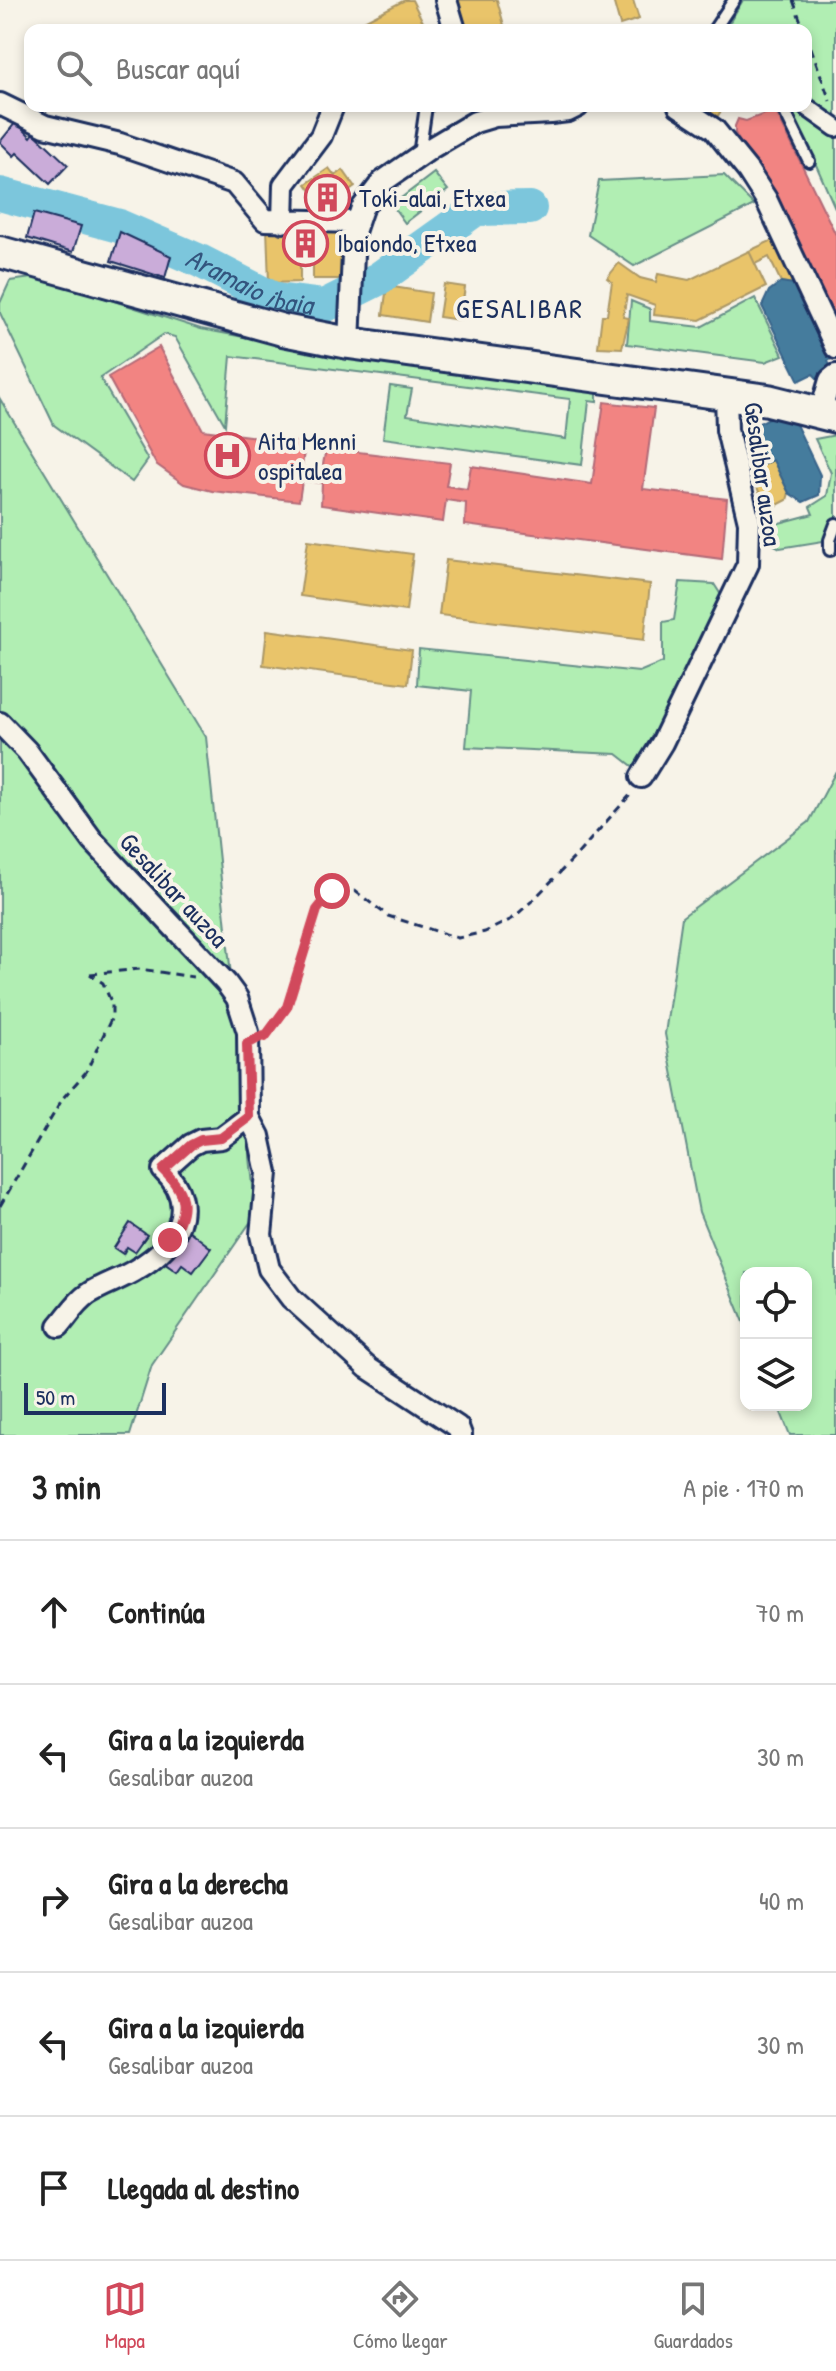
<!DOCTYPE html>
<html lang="es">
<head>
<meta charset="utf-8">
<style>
  body { margin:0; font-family:"Patrick Hand",sans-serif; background:#f6f6f6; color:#222 }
  .controls { position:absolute; right:24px; bottom:24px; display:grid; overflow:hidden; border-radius:16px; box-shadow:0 4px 12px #0003 }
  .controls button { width:72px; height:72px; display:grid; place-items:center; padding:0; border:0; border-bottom:2px solid #e0e0e0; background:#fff; color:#222; font:40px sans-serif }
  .scale { position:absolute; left:24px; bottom:20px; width:142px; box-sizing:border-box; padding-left:8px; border:4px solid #1b2f5e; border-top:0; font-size:22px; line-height:28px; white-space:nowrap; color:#1b2f5e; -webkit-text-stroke:6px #f7f3e8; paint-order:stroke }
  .stop { position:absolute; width:24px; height:24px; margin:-18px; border:6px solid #d1495b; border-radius:50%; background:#fff }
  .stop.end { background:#d1495b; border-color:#fff; box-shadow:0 2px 8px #0008 }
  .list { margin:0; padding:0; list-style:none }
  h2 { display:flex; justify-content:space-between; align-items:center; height:104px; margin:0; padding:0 32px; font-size:34px }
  h2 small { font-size:26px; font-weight:400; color:#767676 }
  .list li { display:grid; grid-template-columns:52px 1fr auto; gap:24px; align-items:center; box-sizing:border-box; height:144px; padding:0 32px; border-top:2px solid #e0e0e0 }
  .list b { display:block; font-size:30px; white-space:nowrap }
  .list p { margin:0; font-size:26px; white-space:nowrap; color:#767676 }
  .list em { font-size:26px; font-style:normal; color:#767676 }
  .icon { flex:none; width:44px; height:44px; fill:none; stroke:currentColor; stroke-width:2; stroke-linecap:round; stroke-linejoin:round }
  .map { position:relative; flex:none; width:836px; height:1435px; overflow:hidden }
  .search { position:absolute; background:#fff; box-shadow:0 4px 12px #0003; left:24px; right:24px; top:24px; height:88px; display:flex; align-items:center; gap:20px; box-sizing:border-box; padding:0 28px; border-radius:16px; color:#767676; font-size:30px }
  .sheet { height:824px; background:#fff }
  nav { display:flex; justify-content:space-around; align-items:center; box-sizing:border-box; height:112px; border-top:2px solid #e0e0e0; background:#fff; font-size:22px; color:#767676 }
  nav a { display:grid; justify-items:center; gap:4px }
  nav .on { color:#d1495b }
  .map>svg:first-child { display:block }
  .green { fill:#b1eeb3; stroke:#668e88; stroke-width:2 }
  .homes { fill:#e9c46a; stroke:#ab9766; stroke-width:2 }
  .health { fill:#f28482; stroke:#b26a77; stroke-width:2 }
  .public { fill:#457b9d; stroke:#38648a; stroke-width:2 }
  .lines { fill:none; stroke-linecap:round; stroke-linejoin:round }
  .river { stroke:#7cc6dc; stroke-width:34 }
  .building { fill:#caacd9; stroke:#1b2f5e; stroke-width:2 }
  .service-casing { stroke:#1b2f5e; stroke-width:16 }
  .pedestrian-casing { stroke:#1b2f5e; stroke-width:22 }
  .minor-casing { stroke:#1b2f5e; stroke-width:26 }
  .secondary-casing { stroke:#1b2f5e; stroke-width:36 }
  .path { stroke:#1b2f5e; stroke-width:3; stroke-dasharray:8 6; stroke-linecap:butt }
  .service { stroke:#f7f3e8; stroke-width:10 }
  .pedestrian { stroke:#f7f3e8; stroke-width:16 }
  .minor { stroke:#f7f3e8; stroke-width:20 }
  .secondary { stroke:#f7f3e8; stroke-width:30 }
  .route { stroke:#d1495b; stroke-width:10 }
  .labels { text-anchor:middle; stroke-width:8; stroke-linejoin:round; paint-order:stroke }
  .poi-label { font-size:26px; fill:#1b2f5e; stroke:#f7f3e8; text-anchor:start }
  .street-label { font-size:26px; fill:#1b2f5e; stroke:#f7f3e8 }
  .water-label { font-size:28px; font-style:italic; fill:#33557e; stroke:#f7f3e8 }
  .neighbourhood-label { font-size:28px; letter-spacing:2px; fill:#1b2f5e; stroke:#f7f3e8 }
</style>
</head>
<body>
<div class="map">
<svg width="836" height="1435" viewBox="0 0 836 1435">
  <rect width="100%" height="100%" fill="#f7f3e8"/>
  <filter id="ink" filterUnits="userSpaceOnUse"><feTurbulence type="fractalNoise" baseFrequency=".0125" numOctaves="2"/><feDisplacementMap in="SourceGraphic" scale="16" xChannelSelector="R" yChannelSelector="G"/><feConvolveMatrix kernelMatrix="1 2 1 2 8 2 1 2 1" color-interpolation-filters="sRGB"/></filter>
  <g filter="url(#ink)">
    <!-- green -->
    <path class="green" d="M 743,0 L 836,0 L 836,210 L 790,106 L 806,106 L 806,30 L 725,30 Z
      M 434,173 L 448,190 L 405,223 L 392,205 Z
      M 724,175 L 754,205 L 634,266 L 588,235 L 599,181 Z
      M 39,277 L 201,329 L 376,362 L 597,391 L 597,402 L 589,401 L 582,465 L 383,438 L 390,386 L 412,389 L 407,415 L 566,439 L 570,399 L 231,356 L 225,425 L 175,337 L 164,334 L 100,378 L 148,460 L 132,482 L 54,425 L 0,313 L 0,303 L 10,281 Z
      M 755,298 L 783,355 L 765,362 L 627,344 L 631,301 L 650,309 L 650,321 L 701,327 Z
      M 0,399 L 206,737 L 256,1214 L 152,1365 L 130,1435 L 0,1435 Z
      M 836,435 L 836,545 L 829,540 L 780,548 L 767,541 L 768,526 L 813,514 L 810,507 L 827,496 L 831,473 L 815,439 Z
      M 680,582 L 714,584 L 723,598 L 659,726 L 635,768 L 617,754 L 466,747 L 471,691 L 417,685 L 419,649 L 639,672 L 663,662 L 663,622 L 674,620 Z
      M 836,771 L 836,1435 L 790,1435 L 778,1405 L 806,1405 L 806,1273 L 746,1273 L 746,1327 L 699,1212 L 665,1034 L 682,917 L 809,822 Z"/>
    <!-- homes -->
    <path class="homes" d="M 405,0 L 412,0 L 427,30 L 356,30 L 354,26 Z
      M 454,0 L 497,0 L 504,25 L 487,30 L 462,30 Z
      M 613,0 L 633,0 L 639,19 L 620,25 Z
      M 689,106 L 724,106 L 714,122 Z
      M 329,168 L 335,176 L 343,170 L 355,187 L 324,209 L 306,184 Z
      M 343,227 L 344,279 L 313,279 L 313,258 L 300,258 L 300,282 L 269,283 L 267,228 Z
      M 777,238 L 801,290 L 793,284 L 781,282 L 769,257 L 755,264 L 749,251 Z
      M 749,251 L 766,287 L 700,320 L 654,315 L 655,305 L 627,295 L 623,317 L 629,318 L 622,348 L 598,347 L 602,315 L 607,315 L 612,282 L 607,278 L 619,263 L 640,278 L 656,282 L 658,274 L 689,280 Z
      M 444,284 L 465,287 L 460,320 L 439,317 Z
      M 387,286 L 431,293 L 427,322 L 383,315 Z
      M 773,460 L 789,493 L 787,500 L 772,508 L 765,494 L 761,496 L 749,471 Z
      M 308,540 L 413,554 L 406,611 L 300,596 Z
      M 446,560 L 650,584 L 644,640 L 439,615 Z
      M 267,630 L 412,650 L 408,684 L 263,665 Z"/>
    <!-- health -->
    <path class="health" d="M 775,110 L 836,235 L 836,332 L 735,133 L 735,126 L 738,119 L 746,121 Z
      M 159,347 L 203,430 L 305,443 L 302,467 L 322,470 L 326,448 L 450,463 L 446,486 L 467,489 L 471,466 L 592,484 L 604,402 L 654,408 L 643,489 L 727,499 L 722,559 L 465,525 L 466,503 L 446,500 L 443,522 L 321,505 L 322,483 L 302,481 L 299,501 L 212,491 L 184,484 L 156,464 L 108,377 Z"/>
    <!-- public -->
    <path class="public" d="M 781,282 L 793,284 L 801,290 L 833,358 L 828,361 L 832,371 L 817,378 L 813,374 L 799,381 L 762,306 L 769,291 Z
      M 777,414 L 793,418 L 820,475 L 819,495 L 803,502 L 789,493 L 773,460 L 756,468 L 741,432 Z"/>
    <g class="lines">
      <!-- river -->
      <path class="river" id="s1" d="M 0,194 L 119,226 L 200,261 L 276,300 L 324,306 L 378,279 L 476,209 L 530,208"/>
    </g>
    <!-- building -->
    <path class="building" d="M 16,122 L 31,137 L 34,133 L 68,165 L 50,184 L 17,153 L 14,156 L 0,142 Z
      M 34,213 L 81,226 L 73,252 L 27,238 Z
      M 120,232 L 171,256 L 165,278 L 111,261 Z
      M 130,1223 L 147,1235 L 135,1252 L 127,1247 L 123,1254 L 114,1248 Z
      M 188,1230 L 211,1248 L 193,1272 L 182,1264 L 177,1271 L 164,1262 Z"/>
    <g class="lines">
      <defs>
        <path id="service" d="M 714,30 L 734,0
          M 782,106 L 809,161
          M 419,155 L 426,106
          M 830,550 L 830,540 L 836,524"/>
        <path id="pedestrian" d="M 805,106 L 836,128"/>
        <path id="minor" d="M 446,0 L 455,30
          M 0,104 L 45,126 L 120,144 L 234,183 L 265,220 L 357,222
          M 679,106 L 714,129 L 748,171 L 766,199 L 836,348
          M 283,222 L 284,185 L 321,136 L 333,106
          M 349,343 L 354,232 L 362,208 L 382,182 L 431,148 L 475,122 L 495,116 L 551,113 L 568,111 L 578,106
          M 820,414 L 830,380 L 836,375
          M 0,723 L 27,751 L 93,841 L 226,983 L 237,998 L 248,1032 L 249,1117 L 259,1136 L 267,1173 L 261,1235 L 269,1269 L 291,1298 L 368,1368 L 458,1427 L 461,1435
          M 641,777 L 662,743 L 748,564 L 749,522 L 727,430 L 726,393
          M 59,1326 C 68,1316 76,1302 88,1294 C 103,1284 122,1279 137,1269 C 176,1246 201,1206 163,1170 L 191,1145 L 201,1140 L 221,1138 L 249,1117"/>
        <path id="secondary" d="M 0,252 L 283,330 L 349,343 L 768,400 L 836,417"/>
      </defs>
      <!-- service casing -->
      <use href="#service" class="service-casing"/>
      <!-- pedestrian casing -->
      <use href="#pedestrian" class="pedestrian-casing"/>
      <!-- minor casing -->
      <use href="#minor" class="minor-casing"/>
      <!-- secondary casing -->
      <use href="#secondary" class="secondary-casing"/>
      <!-- path -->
      <path class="path" d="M 793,0 L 804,30
        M 806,34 L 830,101
        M 90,974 L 140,969 L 193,977
        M 267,1035 L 287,1007 L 317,910 L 332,891 L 355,891 L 388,916 L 458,938 L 485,932 L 512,919 L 532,901 L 574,858 L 631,794
        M 0,1206 L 63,1098 L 86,1072 L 112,1017 L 112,1004 L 103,983 L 90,974"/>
      <!-- service -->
      <use href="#service" class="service"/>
      <!-- pedestrian -->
      <use href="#pedestrian" class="pedestrian"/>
      <!-- minor -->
      <use href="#minor" class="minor"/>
      <!-- secondary -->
      <use href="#secondary" class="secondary"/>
    </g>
  </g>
  <g class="lines" filter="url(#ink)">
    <!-- route -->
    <path class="route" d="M 170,1240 C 187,1211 189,1195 163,1170 L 191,1145 L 201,1140 L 221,1138 L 249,1117 L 247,1044 L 264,1035 L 265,1037 L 287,1007 L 317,910 L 332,891"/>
  </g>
  <!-- icons -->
  <defs>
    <symbol id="building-ring" viewBox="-11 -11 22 22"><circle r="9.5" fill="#f7f3e8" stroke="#d1495b" stroke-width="1.5"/><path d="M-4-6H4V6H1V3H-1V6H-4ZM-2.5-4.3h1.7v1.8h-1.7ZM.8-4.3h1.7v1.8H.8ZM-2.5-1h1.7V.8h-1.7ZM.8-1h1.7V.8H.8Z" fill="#d1495b"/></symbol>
    <symbol id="hospital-ring" viewBox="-11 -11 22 22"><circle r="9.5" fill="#f7f3e8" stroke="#d1495b" stroke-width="1.5"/><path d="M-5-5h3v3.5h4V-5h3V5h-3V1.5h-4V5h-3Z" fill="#d1495b"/></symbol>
  </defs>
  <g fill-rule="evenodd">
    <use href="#building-ring" x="302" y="172" width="51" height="51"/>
    <use href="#building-ring" x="280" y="218" width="51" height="51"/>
    <use href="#hospital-ring" x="202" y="430" width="51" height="51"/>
  </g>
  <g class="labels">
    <!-- poi labels -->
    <g class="poi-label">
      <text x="359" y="207">Toki-alai, Etxea</text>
      <text x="337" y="252">Ibaiondo, Etxea</text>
      <text x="258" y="450">Aita Menni<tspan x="258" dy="30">ospitalea</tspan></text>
    </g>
    <!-- street labels -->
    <g class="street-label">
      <text transform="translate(763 474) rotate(82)" y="9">Gesalibar auzoa</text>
      <text transform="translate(174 890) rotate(47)" y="9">Gesalibar auzoa</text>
    </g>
    <!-- water labels -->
    <g class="water-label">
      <text dy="10" stroke="none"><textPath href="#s1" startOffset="266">Aramaio ibaia</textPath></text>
    </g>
    <!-- neighbourhood labels -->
    <g class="neighbourhood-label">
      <text x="520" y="318">GESALIBAR</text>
    </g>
  </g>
</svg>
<div class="controls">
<button><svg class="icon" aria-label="locate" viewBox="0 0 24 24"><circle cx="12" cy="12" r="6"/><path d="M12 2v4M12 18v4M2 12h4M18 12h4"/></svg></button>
<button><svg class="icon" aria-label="layers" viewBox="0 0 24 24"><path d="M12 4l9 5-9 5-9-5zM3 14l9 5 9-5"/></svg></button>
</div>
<div class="scale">50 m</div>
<div class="stop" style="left:332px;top:891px"></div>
<div class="stop end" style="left:170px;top:1240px"></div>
<div class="search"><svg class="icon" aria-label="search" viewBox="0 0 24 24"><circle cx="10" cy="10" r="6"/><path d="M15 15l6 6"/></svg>Buscar aquí</div>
</div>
<section class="sheet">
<h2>3 min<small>A pie · 170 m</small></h2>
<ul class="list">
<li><svg class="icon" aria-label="ahead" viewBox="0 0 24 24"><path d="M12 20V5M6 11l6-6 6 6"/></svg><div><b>Continúa</b></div><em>70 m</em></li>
<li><svg class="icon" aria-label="left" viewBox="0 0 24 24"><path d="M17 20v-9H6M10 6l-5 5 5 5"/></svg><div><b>Gira a la izquierda</b><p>Gesalibar auzoa</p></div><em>30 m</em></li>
<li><svg class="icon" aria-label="right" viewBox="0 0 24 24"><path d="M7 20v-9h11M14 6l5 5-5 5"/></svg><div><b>Gira a la derecha</b><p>Gesalibar auzoa</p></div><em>40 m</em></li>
<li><svg class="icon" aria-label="left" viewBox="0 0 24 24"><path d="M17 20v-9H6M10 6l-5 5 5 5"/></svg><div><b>Gira a la izquierda</b><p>Gesalibar auzoa</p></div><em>30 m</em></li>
<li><svg class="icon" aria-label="arrive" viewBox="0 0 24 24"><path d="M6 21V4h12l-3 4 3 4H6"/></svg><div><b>Llegada al destino</b></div></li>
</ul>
</section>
<nav>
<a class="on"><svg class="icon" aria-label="map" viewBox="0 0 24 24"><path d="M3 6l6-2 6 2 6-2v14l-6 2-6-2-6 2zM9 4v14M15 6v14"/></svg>Mapa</a>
<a><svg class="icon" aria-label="directions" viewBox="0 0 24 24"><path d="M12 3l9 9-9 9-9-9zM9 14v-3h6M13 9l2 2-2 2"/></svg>Cómo llegar</a>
<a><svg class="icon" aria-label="saved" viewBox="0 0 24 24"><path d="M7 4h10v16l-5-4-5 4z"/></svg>Guardados</a>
</nav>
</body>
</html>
